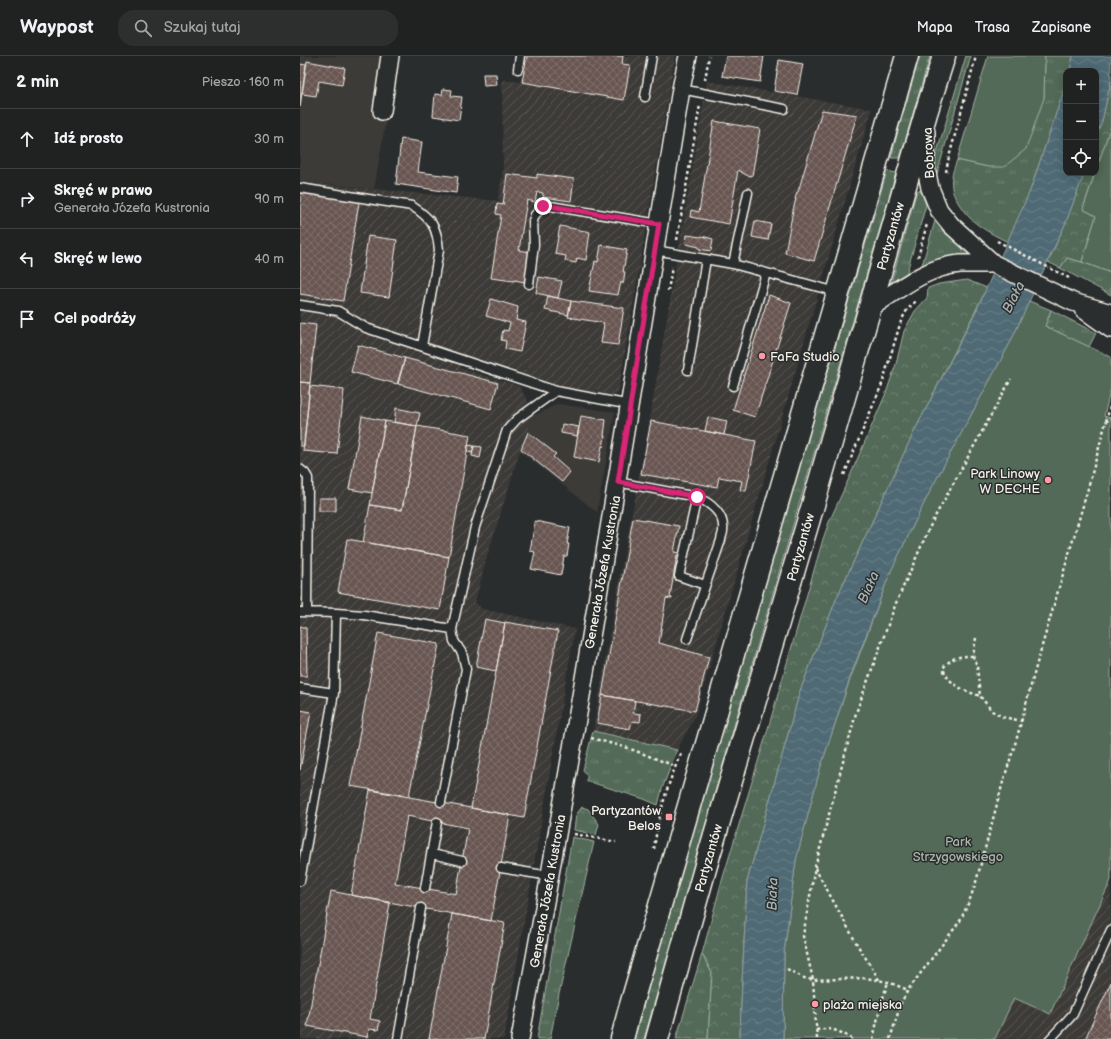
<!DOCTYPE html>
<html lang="pl">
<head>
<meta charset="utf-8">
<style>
  body { margin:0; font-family:"Balsamiq Sans",sans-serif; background:#2d2f2f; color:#f1f3f6 }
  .controls { position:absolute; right:12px; top:12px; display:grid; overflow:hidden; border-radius:8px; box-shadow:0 2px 10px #0003 }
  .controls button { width:36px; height:36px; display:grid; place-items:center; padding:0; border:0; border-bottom:1px solid #3d3f40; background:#202222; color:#f1f3f6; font:20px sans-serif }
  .stop { position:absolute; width:12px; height:12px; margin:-9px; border:3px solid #db2777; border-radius:50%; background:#fff }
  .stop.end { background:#db2777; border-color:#fff; box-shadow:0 1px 4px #0008 }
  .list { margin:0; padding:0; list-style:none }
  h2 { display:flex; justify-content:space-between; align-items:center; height:52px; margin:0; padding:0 16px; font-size:17px }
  h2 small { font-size:13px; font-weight:400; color:#a2a4a5 }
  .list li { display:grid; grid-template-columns:26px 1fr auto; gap:12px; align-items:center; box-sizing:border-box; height:60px; padding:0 16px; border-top:1px solid #3d3f40 }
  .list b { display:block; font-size:15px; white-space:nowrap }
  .list p { margin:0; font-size:13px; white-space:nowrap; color:#a2a4a5 }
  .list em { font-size:13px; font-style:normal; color:#a2a4a5 }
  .icon { flex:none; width:22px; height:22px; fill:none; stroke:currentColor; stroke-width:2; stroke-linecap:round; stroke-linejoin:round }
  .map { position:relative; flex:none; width:811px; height:983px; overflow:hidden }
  header { display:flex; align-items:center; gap:24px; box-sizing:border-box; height:56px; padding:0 20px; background:#202222; border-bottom:1px solid #3d3f40 }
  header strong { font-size:19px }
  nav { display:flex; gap:22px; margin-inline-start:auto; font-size:14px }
  .search { width:280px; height:36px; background:#2d2f2f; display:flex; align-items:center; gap:10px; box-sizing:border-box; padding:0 14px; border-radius:16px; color:#a2a4a5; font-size:15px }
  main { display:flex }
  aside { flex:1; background:#202222 }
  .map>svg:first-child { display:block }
  .built { fill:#3d3a39 }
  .industrial { fill:url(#industrial-furrows) }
  .grass { fill:url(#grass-tufts); stroke:#a3aea0 }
  .forest { fill:url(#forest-crowns); stroke:#a3aea0 }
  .park { fill:#526b59; stroke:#a3aea0 }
  .water { fill:url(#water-waves); stroke:#91a0a2 }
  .building { fill:url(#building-cross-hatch); stroke:#f4f1e8; fill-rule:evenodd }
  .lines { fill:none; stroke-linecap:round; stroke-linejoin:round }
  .lane-casing { stroke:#f4f1e8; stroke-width:11 }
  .street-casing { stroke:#f4f1e8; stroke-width:20 }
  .secondary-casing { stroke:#f4f1e8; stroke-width:25 }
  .path { stroke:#f4f1e8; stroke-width:2.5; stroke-dasharray:3 3; stroke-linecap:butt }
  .lane { stroke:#2a2d2e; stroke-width:8 }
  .street { stroke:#2a2d2e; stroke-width:17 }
  .secondary { stroke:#2a2d2e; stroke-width:22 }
  .route { stroke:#db2777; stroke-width:5 }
  .poi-dot { fill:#ff9aa2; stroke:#2a2d2e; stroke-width:1.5 }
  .labels { text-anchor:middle; stroke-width:3; stroke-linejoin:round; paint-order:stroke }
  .street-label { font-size:13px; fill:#f4f1e8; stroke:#2a2d2e }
  .poi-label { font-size:13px; fill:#f4f1e8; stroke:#2a2d2e; text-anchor:start }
  .park-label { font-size:13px; fill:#abb5a8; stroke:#2a2d2e }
  .water-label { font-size:14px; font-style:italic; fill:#aab4b4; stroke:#2a2d2e }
</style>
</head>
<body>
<header>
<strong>Waypost</strong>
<div class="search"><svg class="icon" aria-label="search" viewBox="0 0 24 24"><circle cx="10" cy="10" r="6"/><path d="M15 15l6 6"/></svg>Szukaj tutaj</div>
<nav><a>Mapa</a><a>Trasa</a><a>Zapisane</a></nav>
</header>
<main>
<aside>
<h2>2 min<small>Pieszo · 160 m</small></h2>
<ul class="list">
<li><svg class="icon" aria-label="ahead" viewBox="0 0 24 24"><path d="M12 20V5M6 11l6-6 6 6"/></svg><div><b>Idź prosto</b></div><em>30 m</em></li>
<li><svg class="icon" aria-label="right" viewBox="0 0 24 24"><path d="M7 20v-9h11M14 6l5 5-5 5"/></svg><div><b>Skręć w prawo</b><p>Generała Józefa Kustronia</p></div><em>90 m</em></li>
<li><svg class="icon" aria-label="left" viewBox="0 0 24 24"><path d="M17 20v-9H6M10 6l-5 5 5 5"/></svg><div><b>Skręć w lewo</b></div><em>40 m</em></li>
<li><svg class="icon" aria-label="arrive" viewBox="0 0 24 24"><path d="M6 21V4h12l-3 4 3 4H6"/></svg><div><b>Cel podróży</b></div></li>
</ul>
</aside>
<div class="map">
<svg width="811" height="983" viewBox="0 0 811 983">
  <defs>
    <pattern id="industrial-furrows" width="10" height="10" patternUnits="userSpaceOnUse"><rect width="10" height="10" fill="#3d3a39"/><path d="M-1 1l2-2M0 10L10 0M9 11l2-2" fill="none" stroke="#5a5756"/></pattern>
    <pattern id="grass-tufts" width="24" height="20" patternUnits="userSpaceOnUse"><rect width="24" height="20" fill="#526b59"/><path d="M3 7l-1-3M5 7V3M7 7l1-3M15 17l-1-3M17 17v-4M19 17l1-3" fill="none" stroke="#6c8171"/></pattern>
    <pattern id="forest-crowns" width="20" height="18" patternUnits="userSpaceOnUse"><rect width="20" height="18" fill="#526b59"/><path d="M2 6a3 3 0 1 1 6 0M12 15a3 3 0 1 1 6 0" fill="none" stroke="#6c8171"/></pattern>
    <pattern id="water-waves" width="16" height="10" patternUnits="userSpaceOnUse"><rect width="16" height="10" fill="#4f6a74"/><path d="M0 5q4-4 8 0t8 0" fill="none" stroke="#698088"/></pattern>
    <pattern id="building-cross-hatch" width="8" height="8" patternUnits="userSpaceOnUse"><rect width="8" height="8" fill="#695752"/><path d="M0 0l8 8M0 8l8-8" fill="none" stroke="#7f706b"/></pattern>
  </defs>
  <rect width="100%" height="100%" fill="#2a2d2e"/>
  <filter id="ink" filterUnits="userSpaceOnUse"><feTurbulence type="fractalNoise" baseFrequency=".025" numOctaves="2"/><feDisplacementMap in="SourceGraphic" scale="8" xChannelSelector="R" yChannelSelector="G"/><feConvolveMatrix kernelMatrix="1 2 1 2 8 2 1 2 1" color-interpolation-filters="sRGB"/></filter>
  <g filter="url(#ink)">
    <!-- built -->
    <path class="built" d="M 0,0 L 83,0 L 76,62 L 86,64 L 74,133 L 0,125 Z
      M 257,348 L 315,356 L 297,456 L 220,395 L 232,363 L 236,359 Z"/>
    <!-- industrial -->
    <path class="industrial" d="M 225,0 L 375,0 L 318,338 L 312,339 L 258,330 L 164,298 L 160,312 L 219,330 L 236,359 L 232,363 L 220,395 L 187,501 L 175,546 L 182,553 L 275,573 L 258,669 L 204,983 L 0,983 L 0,125 L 41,130 L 198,145 L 203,114 L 202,24 L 220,26 Z
      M 407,25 L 572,53 L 395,660 L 377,694 L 293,675 L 321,515 L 347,379 Z
      M 811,824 L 811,983 L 695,983 L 714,942 L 750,958 Z"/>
    <!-- grass -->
    <path class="grass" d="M 620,0 L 630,0 L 600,102 L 591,102 L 602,60 Z
      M 666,0 L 671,0 L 637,118 L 636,118 L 634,108 L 636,99 Z
      M 744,0 L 773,0 L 770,15 L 766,15 L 766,28 L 730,135 L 708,186 C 688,176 671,168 659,148 C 656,143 652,137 652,131 C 650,122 654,112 657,104 L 688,111 L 744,42 L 745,3 Z
      M 587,115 L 596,117 L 580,173 L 452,608 L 344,983 L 334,983 L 400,749 Z
      M 617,134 L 621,135 L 626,149 L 606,219 L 594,228 L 591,227 Z
      M 635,165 L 643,175 L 655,185 L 668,195 L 670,197 L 669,200 C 664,203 657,200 650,201 C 641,202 631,206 622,209 Z
      M 767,202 L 782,206 L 811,217 L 811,239 L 760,212 Z
      M 751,254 L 796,277 L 789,291 L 745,270 Z
      M 293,675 L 377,694 L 362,733 L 358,749 L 344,743 L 287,725 L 287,719 L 283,714 Z
      M 282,751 L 288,753 L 299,768 L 296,779 L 274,774 L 276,759 Z
      M 272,781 L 294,786 L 259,938 L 250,983 L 237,983 Z
      M 402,898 L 412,917 L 408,983 L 376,983 Z"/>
    <!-- forest -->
    <path class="forest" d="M 811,25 L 811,70 L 796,115 L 796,81 L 802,65 Z
      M 784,117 L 795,117 L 783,153 L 796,160 L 782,206 L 767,202 L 760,212 L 748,206 L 766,166 Z
      M 667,224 L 687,232 L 613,378 L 538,539 L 500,635 L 447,826 L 441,948 L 440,983 L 408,983 L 412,917 L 402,898 L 421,828 L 467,676 L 523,483 L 529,466 L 550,420 L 586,337 L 596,308 L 604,275 L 615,255 L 627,242 L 628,232 L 639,228 Z"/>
    <!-- park -->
    <path class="park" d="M 688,0 L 744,0 L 745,3 L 744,42 L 726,93 L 704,111 L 688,111 L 657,104 Z
      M 811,70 L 811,217 L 782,206 L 796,160 L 783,153 Z
      M 729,245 L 751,254 L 745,270 L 811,301 L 811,332 L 804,360 L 811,362 L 811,824 L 750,958 L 714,942 L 695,983 L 483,983 L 484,897 L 496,804 L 520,713 L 548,629 L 590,517 L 631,433 L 710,287 Z"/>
    <!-- water -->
    <path class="water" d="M 773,0 L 811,0 L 811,25 L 802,65 L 796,81 L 796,15 L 770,15 Z
      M 766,28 L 766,117 L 784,117 L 783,121 L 766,166 L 710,287 L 631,433 L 590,517 L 552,616 L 520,713 L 496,804 L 484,897 L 483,983 L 440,983 L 441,948 L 447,826 L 500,635 L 538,539 L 613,378 L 677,253 L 730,135 Z"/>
    <!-- building -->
    <path class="building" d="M 227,0 L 323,0 L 322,8 L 330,9 L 324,44 L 222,26 Z
      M 426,0 L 464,0 L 460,26 L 422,20 Z
      M 479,4 L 503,8 L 497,39 L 474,35 Z
      M 7,5 L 45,12 L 42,29 L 19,25 L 16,40 L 2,38 Z
      M 0,8 L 6,9 L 0,51 Z
      M 183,18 L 196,18 L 197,29 L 184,30 Z
      M 143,33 L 152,34 L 151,40 L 162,41 L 159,64 L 133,60 L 135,38 L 142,39 Z
      M 522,54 L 557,59 L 514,205 L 485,197 L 493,154 L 496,143 L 495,143 L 497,136 L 498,136 Z
      M 414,65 L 460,73 L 452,120 L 446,119 L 438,114 L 429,168 L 390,161 L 391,154 L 399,156 Z
      M 101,83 L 122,86 L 118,116 L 158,121 L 156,137 L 96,128 Z
      M 207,118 L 237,122 L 237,118 L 274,123 L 271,145 L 243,141 L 243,137 L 237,136 L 235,146 L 227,144 L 219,194 L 230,196 L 225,226 L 214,224 L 214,225 L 191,222 L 201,159 L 196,158 L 197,148 L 203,149 Z
      M 0,136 L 59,146 L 43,245 L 0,238 Z
      M 455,165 L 471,168 L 468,184 L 452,181 Z
      M 260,170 L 290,176 L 286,204 L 277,202 L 276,207 L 265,205 L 266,200 L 255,198 Z
      M 387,179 L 401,181 L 402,180 L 413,183 L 411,195 L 399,193 L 399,191 L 386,188 Z
      M 68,180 L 97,184 L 89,241 L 60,237 Z
      M 301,189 L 327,194 L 323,216 L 325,216 L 323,228 L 321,226 L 318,239 L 289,235 L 295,205 L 298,206 Z
      M 239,221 L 262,225 L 258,242 L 236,237 Z
      M 469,239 L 491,247 L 455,361 L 433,354 Z
      M 248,240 L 271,245 L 268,259 L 245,254 Z
      M 191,243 L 218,251 L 216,264 L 226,266 L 220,296 L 205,293 L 206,285 L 201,284 L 203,274 L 208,275 L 210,267 L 186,260 Z
      M 271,245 L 324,252 L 318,289 L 301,287 L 304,267 L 268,261 Z
      M 0,267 L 16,269 L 10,327 L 0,326 Z
      M 58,289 L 105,302 L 97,328 L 51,316 Z
      M 105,302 L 198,327 L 191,353 L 98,328 Z
      M 0,326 L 10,327 L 4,390 L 0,390 Z
      M 10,330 L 44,334 L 37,398 L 3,395 Z
      M 96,352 L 120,357 L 117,370 L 94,366 Z
      M 62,360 L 85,365 L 72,437 L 49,433 Z
      M 281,360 L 306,364 L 304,380 L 305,380 L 303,391 L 302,390 L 299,406 L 274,401 Z
      M 408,361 L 427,365 L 424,379 L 405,375 Z
      M 85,365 L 117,370 L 102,454 L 70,449 Z
      M 351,365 L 456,385 L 446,435 L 440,434 L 442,425 L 419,421 L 417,431 L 341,418 Z
      M 262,368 L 279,371 L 277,380 L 261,377 Z
      M 117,370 L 170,379 L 149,501 L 63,486 L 70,449 L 102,454 Z
      M 228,376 L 256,398 L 253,401 L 270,416 L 262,426 L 221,393 Z
      M 168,389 L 174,390 L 172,397 L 167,396 Z
      M 174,390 L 182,391 L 180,402 L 172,400 Z
      M 19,442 L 36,442 L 36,455 L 19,455 Z
      M 333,462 L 379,470 L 374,496 L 380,497 L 380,499 L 377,499 L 370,541 L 372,542 L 372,543 L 366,542 L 359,587 L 409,601 L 395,655 L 302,639 Z
      M 235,465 L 270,472 L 267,488 L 269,488 L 267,500 L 264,500 L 261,519 L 231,513 L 235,496 L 230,495 Z
      M 47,483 L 149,501 L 140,554 L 38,536 Z
      M 185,563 L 205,567 L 196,615 L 176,611 Z
      M 205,566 L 258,575 L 224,762 L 171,752 Z
      M 0,570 L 6,572 L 7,620 L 0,620 Z
      M 78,577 L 139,588 L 109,740 L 50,730 Z
      M 302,639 L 335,645 L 333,657 L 341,658 L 340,666 L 332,665 L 330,673 L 297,667 Z
      M 0,654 L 11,656 L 0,714 Z
      M 70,734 L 210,759 L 191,865 L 51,839 ZM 107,760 L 168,772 L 156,838 L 95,827 Z
      M 31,835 L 90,847 L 70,963 L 80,965 L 78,974 L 69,973 L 67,981 L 7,970 Z
      M 152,858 L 205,867 L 184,983 L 129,983 Z
      M 811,926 L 811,983 L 785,983 Z"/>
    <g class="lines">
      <defs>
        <path id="lane" d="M 218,13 L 220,0
          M 381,33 L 484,53
          M 345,41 L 352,0
          M 0,132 L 112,150 C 132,163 137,171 139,194 L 122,290
          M 355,194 L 433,208 L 537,236
          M 433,208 L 448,137
          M 229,228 L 234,189 L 233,165 L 235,159 L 243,150 L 250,150 L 359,168
          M 0,249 L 38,255 L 66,272 L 256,335 L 331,349
          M 388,314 L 406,203
          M 433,330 L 466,217
          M 0,413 L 5,417 L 8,422 L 7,556
          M 317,426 L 397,441 C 410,447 425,458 423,475 C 423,478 421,481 421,484 L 387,583
          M 397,441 L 379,520 L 405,529
          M 0,556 L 36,557 L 64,559 L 152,573
          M 0,632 L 34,637
          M 141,746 L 166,613 L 162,597 L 154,585 L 152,573 L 175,471 L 207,374 L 217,363 L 256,335
          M 132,798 L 162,805
          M 201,812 L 250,820
          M 0,825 L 34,637 L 36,557
          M 125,832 L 137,766
          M 98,983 L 121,852
          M 750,983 L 765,967 L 773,958 L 811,874"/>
        <path id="street" d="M 82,55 L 90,0
          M 626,75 L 626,112 L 630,132 L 639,154 L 651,169 L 694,208 L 773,246 L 811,257
          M 569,253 C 597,235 625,211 660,208 C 671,208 682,208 694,208
          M 783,253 L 811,273
          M 220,983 C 279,667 329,350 381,33 L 388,0"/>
        <path id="secondary" d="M 322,983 L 329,956 L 607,0
          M 357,983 L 406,809 L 513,449 L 626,57 L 644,0"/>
      </defs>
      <!-- lane casing -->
      <use href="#lane" class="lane-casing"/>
      <!-- street casing -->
      <use href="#street" class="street-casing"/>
      <!-- secondary casing -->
      <use href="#secondary" class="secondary-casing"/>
      <!-- path -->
      <path class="path" d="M 405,24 L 409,0
        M 646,116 L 648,105 L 676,0
        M 377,184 L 400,49
        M 697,185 L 769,222
        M 618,201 L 627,168
        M 368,235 L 372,211
        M 806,366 L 811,362
        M 544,419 L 582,328 L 601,265 L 607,254 L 617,244
        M 676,582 L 673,600 L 677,610 L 680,640 L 692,655 L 703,661 L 722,665
        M 673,600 C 659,600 652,601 643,612 C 648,629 665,635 680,640
        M 291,682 L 328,692 L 375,710
        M 274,778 L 316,786
        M 354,793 C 358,761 367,728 381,698
        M 515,812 L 558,890 L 574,915 L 579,924
        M 487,913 L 504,922 L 513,924 L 566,922 L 588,926 L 608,934
        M 516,974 C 532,971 539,975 552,983
        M 517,983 L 513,924 L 503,880 L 515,811 L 556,657 L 596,547 L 632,466 L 711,323
        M 573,983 L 581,948 L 588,926
        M 590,983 L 601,947 L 608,934 L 660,865 L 669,846 L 676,826 L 703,726 L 716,685 L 737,607 L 787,436 L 811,347"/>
      <!-- lane -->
      <use href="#lane" class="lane"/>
      <!-- street -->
      <use href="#street" class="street"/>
      <!-- secondary -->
      <use href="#secondary" class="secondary"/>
    </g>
  </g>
  <g class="lines" filter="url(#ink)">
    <!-- route -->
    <path class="route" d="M 243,150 L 250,150 L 359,168 L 318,426 L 397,441"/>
  </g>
  <!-- markers -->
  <g class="poi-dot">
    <circle cx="462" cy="300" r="4"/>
    <circle cx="748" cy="424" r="4"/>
    <rect x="365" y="757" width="8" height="8" rx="2"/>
    <circle cx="515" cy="948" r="4"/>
  </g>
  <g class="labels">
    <!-- street labels -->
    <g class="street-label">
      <text transform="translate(628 97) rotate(-93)" y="5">Bobrowa</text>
      <text transform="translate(590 180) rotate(-74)" y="5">Partyzantów</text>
      <text transform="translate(500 491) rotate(-74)" y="5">Partyzantów</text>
      <text transform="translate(302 516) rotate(-80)" y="5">Generała Józefa Kustronia</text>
      <text transform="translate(408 802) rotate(-74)" y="5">Partyzantów</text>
      <text transform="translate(247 835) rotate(-80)" y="5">Generała Józefa Kustronia</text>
    </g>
    <!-- poi labels -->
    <g class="poi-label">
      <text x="470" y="305">FaFa Studio</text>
      <text x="740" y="422" text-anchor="end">Park Linowy<tspan x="740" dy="15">W DECHE</tspan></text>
      <text x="361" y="759" text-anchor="end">Partyzantów<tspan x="361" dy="15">Belos</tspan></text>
      <text x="523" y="953">plaża miejska</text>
    </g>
    <!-- park labels -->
    <g class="park-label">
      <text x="658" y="790">Park<tspan x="658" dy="15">Strzygowskiego</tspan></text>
    </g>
    <!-- water labels -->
    <g class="water-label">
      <text transform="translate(713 241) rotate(-63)" y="5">Biała</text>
      <text transform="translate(568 531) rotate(-66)" y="5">Biała</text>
      <text transform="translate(472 838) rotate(-88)" y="5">Biała</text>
    </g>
  </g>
</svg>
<div class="controls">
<button>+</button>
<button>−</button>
<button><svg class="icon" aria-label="locate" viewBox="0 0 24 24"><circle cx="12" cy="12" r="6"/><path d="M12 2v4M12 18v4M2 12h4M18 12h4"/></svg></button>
</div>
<div class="stop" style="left:397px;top:441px"></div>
<div class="stop end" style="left:243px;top:150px"></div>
</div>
</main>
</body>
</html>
